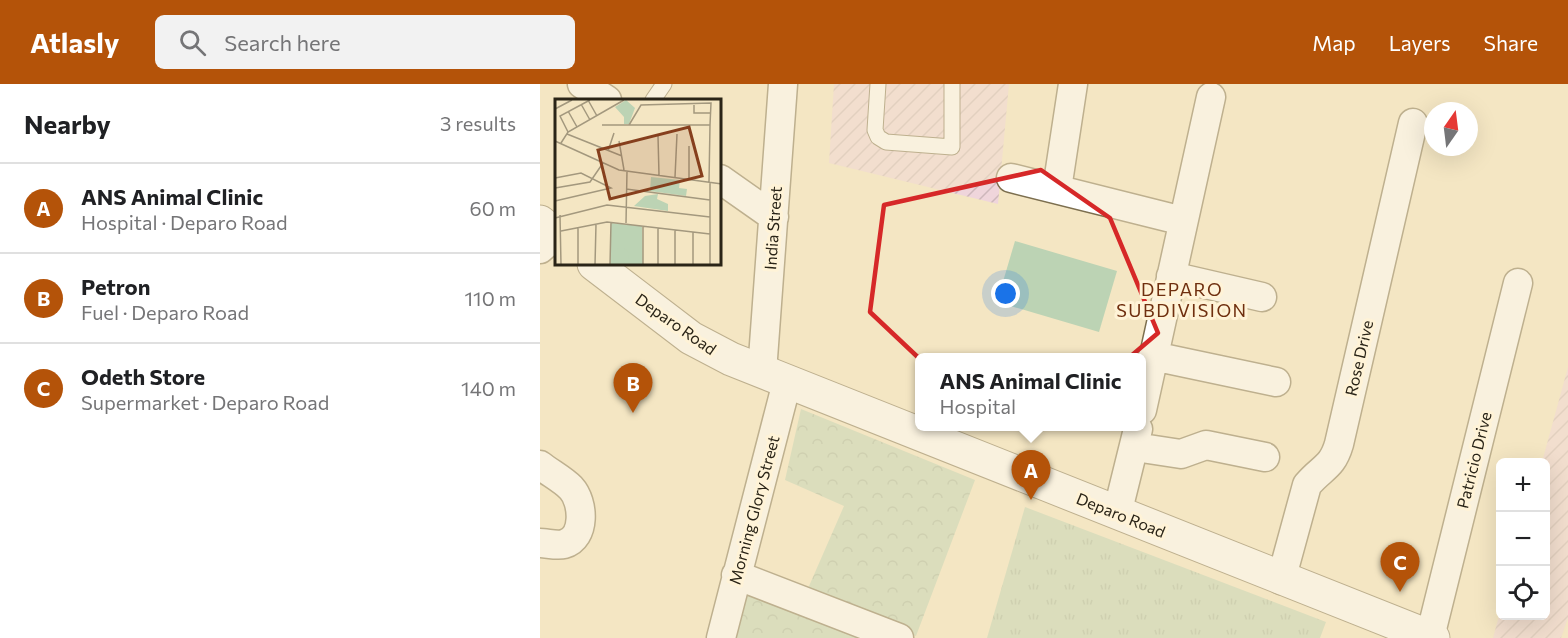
<!DOCTYPE html>
<html lang="en">
<head>
<meta charset="utf-8">
<style>
  body { margin:0; font-family:Commissioner,sans-serif; background:#f2f2f2; color:#202124 }
  .controls { position:absolute; right:18px; bottom:18px; display:grid; overflow:hidden; border-radius:9px; box-shadow:0 6px 24px #0002 }
  .controls button { width:54px; height:54px; display:grid; place-items:center; padding:0; border:0; border-bottom:2px solid #e0e0e0; background:#fff; color:#202124; font:30px sans-serif }
  .compass { position:absolute; left:884px; top:18px; width:54px; height:54px; border-radius:50%; background:#fff; box-shadow:0 6px 24px #0002; rotate:14deg }
  .you { position:absolute; left:466px; top:210px; width:21px; height:21px; margin:-15px; border:4px solid #fff; border-radius:50%; background:#1a73e8; box-shadow:0 0 0 9px #1a73e833 }
  .badge { display:grid; place-items:center; width:39px; height:39px; border-radius:50%; background:#b45309; color:#fff; font-size:20px; font-weight:700 }
  .pin { position:absolute; translate:-50% -50px; filter:drop-shadow(0 2px 3px #0008) }
  .pin::after { content:''; position:absolute; top:32px; width:21px; height:18px; background:inherit; clip-path:polygon(0 0,100% 0,50% 100%) }
  .popup { position:absolute; left:375px; top:269px; width:231px; height:78px; box-sizing:border-box; display:grid; place-content:center; border-radius:9px; background:#fff; filter:drop-shadow(0 2px 4px #0005); font-size:20px; white-space:nowrap; color:#757577 }
  .popup b { font-size:22px; color:#202124 }
  .popup::after { content:''; position:absolute; left:50%; top:100%; margin-left:-12px; border:12px solid transparent; border-top-color:#fff }
  .list { margin:0; padding:0; list-style:none }
  h2 { display:flex; justify-content:space-between; align-items:center; height:78px; margin:0; padding:0 24px; font-size:26px }
  h2 small { font-size:20px; font-weight:400; color:#757577 }
  .list li { display:grid; grid-template-columns:39px 1fr auto; gap:18px; align-items:center; box-sizing:border-box; height:90px; padding:0 24px; border-top:2px solid #e0e0e0 }
  .list b { display:block; font-size:22px; white-space:nowrap }
  .list p { margin:0; font-size:20px; white-space:nowrap; color:#757577 }
  .list em { font-size:20px; font-style:normal; color:#757577 }
  .icon { flex:none; width:33px; height:33px; fill:none; stroke:currentColor; stroke-width:2; stroke-linecap:round; stroke-linejoin:round }
  .map { position:relative; flex:none; width:1028px; height:554px; overflow:hidden }
  header { display:flex; align-items:center; gap:36px; box-sizing:border-box; height:84px; padding:0 30px; background:#b45309; color:#fff }
  header strong { font-size:28px }
  nav { display:flex; gap:33px; margin-inline-start:auto; font-size:21px }
  .search { width:420px; height:54px; background:#f2f2f2; display:flex; align-items:center; gap:15px; box-sizing:border-box; padding:0 21px; border-radius:9px; color:#757577; font-size:22px }
  main { display:flex }
  aside { flex:1; background:#fff }
  .map>svg:first-child { display:block }
  .industrial { fill:url(#industrial-furrows) }
  .grass { fill:url(#grass-tufts) }
  .forest { fill:url(#forest-crowns) }
  .park { fill:#bcd3b4 }
  .lines { fill:none; stroke-linecap:round; stroke-linejoin:round }
  .lane-casing { stroke:#7c6f4f; stroke-width:17 }
  .street-casing { stroke:#7c6f4f; stroke-width:31 }
  .secondary-casing { stroke:#7c6f4f; stroke-width:35 }
  .lane { stroke:#fff; stroke-width:15 }
  .street { stroke:#fff; stroke-width:28 }
  .secondary { stroke:#fff; stroke-width:33 }
  .marked { fill:none; stroke:#d62828; stroke-width:4.5; stroke-linejoin:round }
  .labels { text-anchor:middle; stroke-width:6; stroke-linejoin:round; paint-order:stroke }
  .street-label { font-size:16px; fill:#2a2417; stroke:#fff3d7 }
  .neighbourhood-label { font-size:18px; letter-spacing:1.5px; fill:#6f2f0f; stroke:#fff3d7 }
  .inset-road { fill:none; stroke:#a3987e; stroke-width:1.5 }
  .view { fill:#863f1d; fill-opacity:0.15; stroke:#863f1d; stroke-width:3 }
  .inset-edge { fill:none; stroke:#2a2417; stroke-width:3 }
</style>
</head>
<body>
<header>
<strong>Atlasly</strong>
<div class="search"><svg class="icon" aria-label="search" viewBox="0 0 24 24"><circle cx="10" cy="10" r="6"/><path d="M15 15l6 6"/></svg>Search here</div>
<nav><a>Map</a><a>Layers</a><a>Share</a></nav>
</header>
<main>
<aside>
<h2>Nearby<small>3 results</small></h2>
<ul class="list">
<li><span class="badge">A</span><div><b>ANS Animal Clinic</b><p>Hospital · Deparo Road</p></div><em>60 m</em></li>
<li><span class="badge">B</span><div><b>Petron</b><p>Fuel · Deparo Road</p></div><em>110 m</em></li>
<li><span class="badge">C</span><div><b>Odeth Store</b><p>Supermarket · Deparo Road</p></div><em>140 m</em></li>
</ul>
</aside>
<div class="map">
<svg width="1028" height="554" viewBox="0 0 1028 554">
  <defs>
    <pattern id="industrial-furrows" width="10" height="10" patternUnits="userSpaceOnUse" patternTransform="scale(1.5)"><rect width="10" height="10" fill="#efd5db"/><path d="M-1 1l2-2M0 10L10 0M9 11l2-2" fill="none" stroke="#cdb7bb"/></pattern>
    <pattern id="grass-tufts" width="24" height="20" patternUnits="userSpaceOnUse" patternTransform="scale(1.5)"><rect width="24" height="20" fill="#bcd3b4"/><path d="M3 7l-1-3M5 7V3M7 7l1-3M15 17l-1-3M17 17v-4M19 17l1-3" fill="none" stroke="#a2b59a"/></pattern>
    <pattern id="forest-crowns" width="20" height="18" patternUnits="userSpaceOnUse" patternTransform="scale(1.5)"><rect width="20" height="18" fill="#bcd3b4"/><path d="M2 6a3 3 0 1 1 6 0M12 15a3 3 0 1 1 6 0" fill="none" stroke="#a2b59a"/></pattern>
  </defs>
  <rect width="100%" height="100%" fill="#f4e6c3"/>
  <!-- industrial -->
  <path class="industrial" d="M 294,0 L 469,0 L 458,120 L 289,79 Z
    M 1028,283 L 1028,534 L 1021,554 L 953,554 L 960,528 L 960,532 L 1005,532 L 1005,378 L 1002,378 Z"/>
  <!-- grass -->
  <path class="grass" d="M 485,423 L 786,538 L 780,554 L 447,554 Z"/>
  <!-- forest -->
  <path class="forest" d="M 261,325 L 435,396 L 376,552 L 266,509 L 304,422 L 245,396 Z
    M 203,504 L 336,554 L 191,554 Z"/>
  <!-- park -->
  <path class="park" d="M 475,157 L 577,187 L 559,248 L 457,218 Z"/>
  <g class="lines">
    <defs>
      <path id="lane" d="M 338,0 L 335,46 L 338,53 L 346,58 L 412,63 L 412,0
        M 113,16 L 124,0"/>
      <path id="street" d="M 42,0 L 67,16
        M 471,94 L 643,137
        M 180,95 L 234,133
        M 517,105 L 533,0
        M 0,165 L 16,151
        M 631,192 L 722,213
        M 613,272 L 736,298
        M 222,288 L 243,0
        M 602,326 L 671,13
        M 595,363 L 641,370 L 666,361 L 725,373
        M 0,381 C 10,389 22,395 31,404 C 44,418 46,454 24,460 C 17,462 7,459 0,459
        M 577,430 L 598,345
        M 196,491 L 359,554
        M 741,496 L 767,401 C 782,383 792,384 799,360 L 873,39
        M 890,553 L 978,199
        M 181,554 L 247,298"/>
      <path id="secondary" d="M 0,138 L 16,151
        M 54,180 L 151,254 L 191,275 L 893,554"/>
    </defs>
    <!-- lane casing -->
    <use href="#lane" class="lane-casing"/>
    <!-- street casing -->
    <use href="#street" class="street-casing"/>
    <!-- secondary casing -->
    <use href="#secondary" class="secondary-casing"/>
    <!-- lane -->
    <use href="#lane" class="lane"/>
    <!-- street -->
    <use href="#street" class="street"/>
    <!-- secondary -->
    <use href="#secondary" class="secondary"/>
  </g>
  <!-- marked area -->
  <path d="M0 0H1028V554H0ZM 501,86 L 570,134 L 618,249 L 517,335 L 437,329 L 330,228 L 344,121 Z" fill="#f4e6c3" fill-opacity=".55" fill-rule="evenodd"/>
  <path class="marked" d="M 501,86 L 570,134 L 618,249 L 517,335 L 437,329 L 330,228 L 344,121 Z"/>
  <g class="labels">
    <!-- street labels -->
    <g class="street-label">
      <text transform="translate(233 144) rotate(-86)" y="6">India Street</text>
      <text transform="translate(136 240) rotate(35)" y="6">Deparo Road</text>
      <text transform="translate(819 274) rotate(-77)" y="6">Rose Drive</text>
      <text transform="translate(934 376) rotate(-76)" y="6">Patricio Drive</text>
      <text transform="translate(214 426) rotate(-75)" y="6">Morning Glory Street</text>
      <text transform="translate(581 431) rotate(22)" y="6">Deparo Road</text>
    </g>
    <!-- neighbourhood labels -->
    <g class="neighbourhood-label">
      <text x="642" y="212">DEPARO<tspan x="642" dy="21">SUBDIVISION</tspan></text>
    </g>
  </g>
  <!-- overview -->
  <g transform="translate(15 15)">
    <rect width="166" height="166" fill="#f4e6c3"/>
    <path d="M 96,78 L 125,81 L 124,89 L 132,90 L 131,97 L 95,92 ZM 103,95 L 102,100 L 113,105 L 113,112 L 79,107 L 90,97 ZM 56,124 L 87,127 L 88,166 L 55,166 Z" fill="#bcd3b4"/>
    <path d="M 71,1 L 80,9 L 74,25 L 69,25 L 69,18 L 60,8 Z" fill="#bcd3b4"/>
    <path d="M58 157a8 8 0 1 1 16 0a8 8 0 1 1-16 0Z" fill="#bcd3b4"/>
    <path class="inset-road" d="M 33,1 L 42,17M 26,5 L 35,21M 139,6 L 139,14 L 156,14M 0,10 L 17,1M 13,12 L 22,28M 47,26 L 155,26 L 156,4 L 86,6 L 74,26M 13,33 L 5,17 L 35,1M 12,35 L 67,57M 103,37 L 104,76M 0,42 L 64,71 L 167,85M 64,42 L 69,71M 6,44 L 13,33 L 69,1M 53,52 L 59,34M 120,78 L 122,35M 0,79 L 26,74 L 56,89 L 0,102M 134,80 L 134,47M 154,83 L 155,26M 155,83 L 155,166M 0,89 L 35,83 L 48,64M 71,90 L 155,101M 5,116 L 6,166M 0,119 L 52,106 L 155,118M 71,124 L 72,72M 88,127 L 88,166M 23,129 L 23,166M 6,132 L 52,123 L 155,135M 138,133 L 138,166M 40,166 L 41,125M 55,166 L 56,123M 103,166 L 103,129M 120,166 L 120,131"/>
    <path class="view" d="M 134,28 L 147,77 L 55,100 L 43,51 Z"/>
    <rect width="166" height="166" class="inset-edge"/>
  </g>
</svg>
<div class="controls">
<button>+</button>
<button>−</button>
<button><svg class="icon" aria-label="locate" viewBox="0 0 24 24"><circle cx="12" cy="12" r="6"/><path d="M12 2v4M12 18v4M2 12h4M18 12h4"/></svg></button>
</div>
<svg class="compass" viewBox="-18 -18 36 36"><path d="M0-13l5 13h-10z" fill="#e53935"/><path d="M0 13l5-13h-10z" fill="#757577"/></svg>
<div class="you"></div>
<div class="pin badge" style="left:491px;top:416px">A</div>
<div class="popup"><b>ANS Animal Clinic</b>Hospital</div>
<div class="pin badge" style="left:93px;top:329px">B</div>
<div class="pin badge" style="left:860px;top:508px">C</div>
</div>
</main>
</body>
</html>
